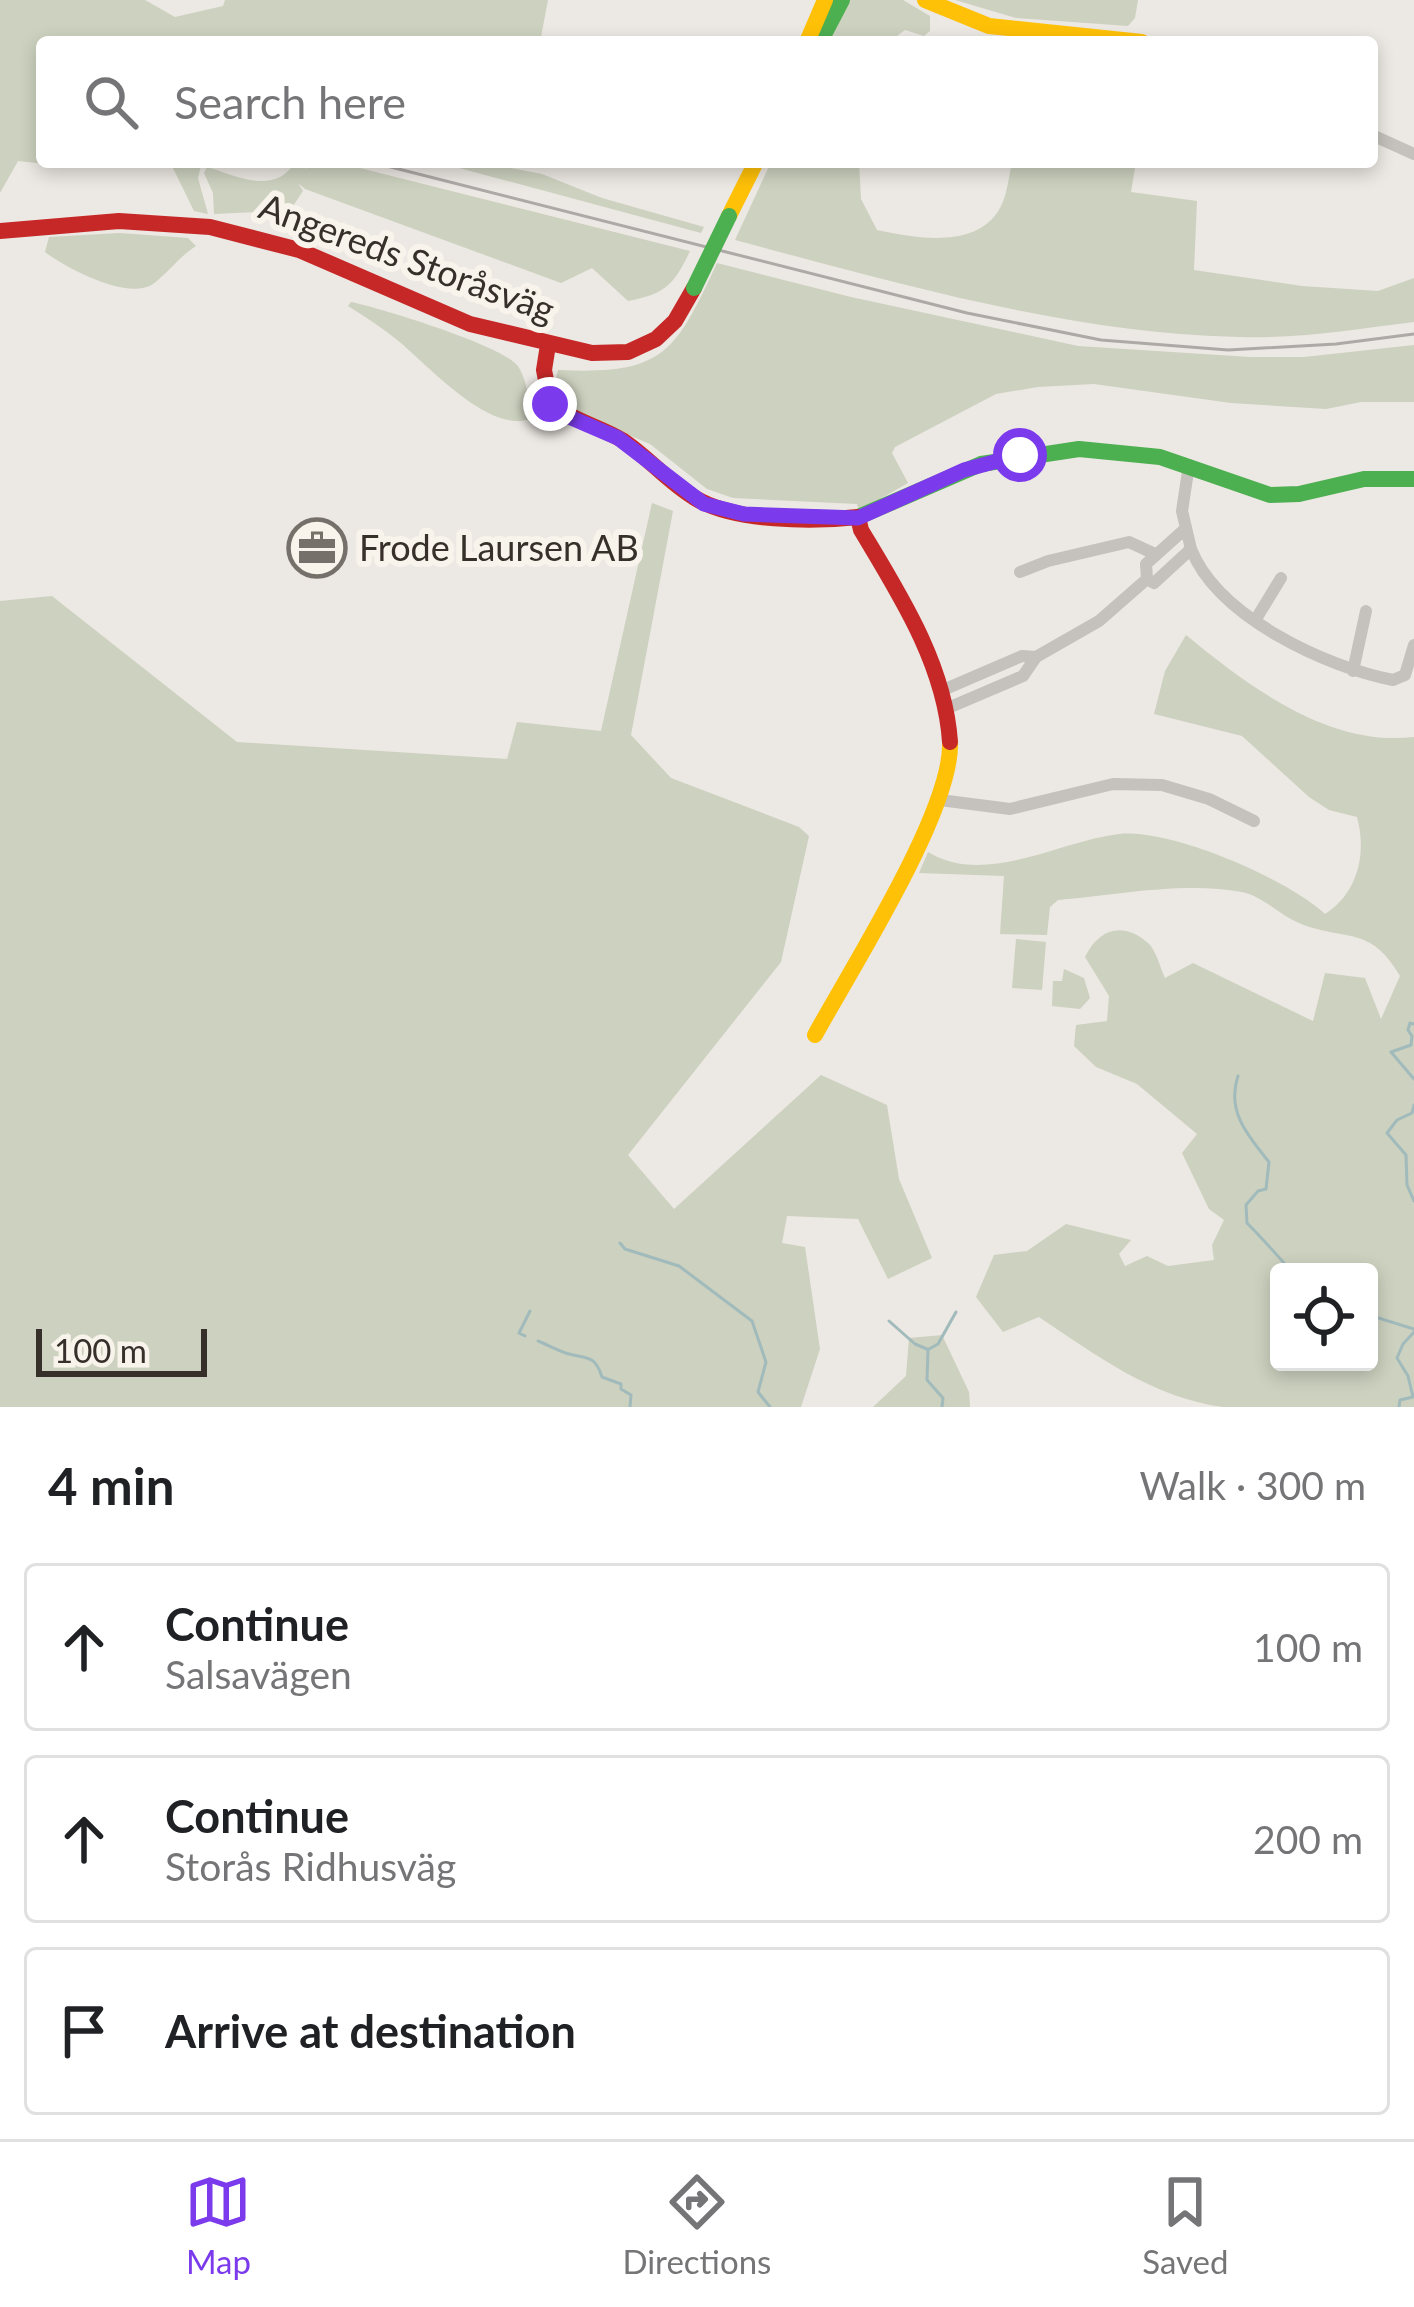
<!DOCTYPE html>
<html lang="en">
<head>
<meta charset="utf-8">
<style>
  body { margin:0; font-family:Lato,sans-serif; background:#f6f6f6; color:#202124 }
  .controls { position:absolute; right:36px; bottom:36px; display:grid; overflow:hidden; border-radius:12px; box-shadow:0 6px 18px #0003 }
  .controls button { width:108px; height:108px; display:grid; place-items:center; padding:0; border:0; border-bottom:3px solid #e0e0e0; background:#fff; color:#202124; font:60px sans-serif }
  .scale { position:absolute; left:36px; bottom:30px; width:171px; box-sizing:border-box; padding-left:12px; border:6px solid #362f2a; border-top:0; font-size:33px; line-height:42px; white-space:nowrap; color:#362f2a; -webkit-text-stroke:9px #f8f3eb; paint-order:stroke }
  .stop { position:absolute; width:36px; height:36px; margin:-27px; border:9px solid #7c3aed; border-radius:50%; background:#fff }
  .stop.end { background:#7c3aed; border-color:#fff; box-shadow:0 3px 12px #0008 }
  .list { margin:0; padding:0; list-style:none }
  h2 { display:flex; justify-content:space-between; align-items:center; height:156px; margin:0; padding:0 48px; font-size:51px }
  h2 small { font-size:39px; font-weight:400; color:#757577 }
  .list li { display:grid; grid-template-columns:78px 1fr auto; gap:36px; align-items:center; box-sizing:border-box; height:168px; margin:0 24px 24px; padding:0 24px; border:3px solid #e0e0e0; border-radius:12px }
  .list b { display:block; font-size:45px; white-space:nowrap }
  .list p { margin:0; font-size:39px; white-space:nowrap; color:#757577 }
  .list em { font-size:39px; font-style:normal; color:#757577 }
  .icon { flex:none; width:66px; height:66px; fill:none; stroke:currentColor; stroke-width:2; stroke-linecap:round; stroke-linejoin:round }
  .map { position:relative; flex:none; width:1414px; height:1407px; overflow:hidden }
  .search { position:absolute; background:#fff; box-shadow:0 6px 18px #0003; left:36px; right:36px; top:36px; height:132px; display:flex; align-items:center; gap:30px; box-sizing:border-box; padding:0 42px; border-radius:12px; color:#757577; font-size:45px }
  .sheet { height:732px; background:#fff }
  nav { display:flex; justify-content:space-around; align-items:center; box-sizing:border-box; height:168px; border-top:3px solid #e0e0e0; background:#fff; font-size:33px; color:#757577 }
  nav a { display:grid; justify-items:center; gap:6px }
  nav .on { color:#7c3aed }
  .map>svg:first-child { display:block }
  .green { fill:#cdd1bf; fill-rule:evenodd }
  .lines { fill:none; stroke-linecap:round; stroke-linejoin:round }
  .stream { stroke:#a1babb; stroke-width:3 }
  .street { stroke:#c5c1bc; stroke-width:12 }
  .fast { stroke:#4caf50; stroke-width:16 }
  .slow { stroke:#ffc107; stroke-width:16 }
  .jam { stroke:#c62828; stroke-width:16 }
  .tram { stroke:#ada9a6; stroke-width:3 }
  .fast-bridge { stroke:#4caf50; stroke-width:16 }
  .route { stroke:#7c3aed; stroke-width:15 }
  .labels { text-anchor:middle; stroke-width:12; stroke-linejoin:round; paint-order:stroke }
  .street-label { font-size:36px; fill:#362f2a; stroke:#f8f3eb }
  .poi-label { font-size:36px; fill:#362f2a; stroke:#f8f3eb; text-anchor:start }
</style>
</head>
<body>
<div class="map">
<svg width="1414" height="1407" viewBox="0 0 1414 1407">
  <rect width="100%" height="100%" fill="#ece8e3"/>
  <!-- green -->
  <path class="green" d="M 0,0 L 145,0 L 175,17 L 223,6 L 225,0 L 548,0 L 540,42 L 42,42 L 42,162 L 46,162 L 45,164 L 18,161 L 0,193 Z
    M 850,0 L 903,0 L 930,16 L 930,31 L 924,36 L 905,30 L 889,42 L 828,42 Z
    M 955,0 L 1138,0 L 1135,18 L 1128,26 L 1016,18 Z
    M 170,162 L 202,162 L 198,178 L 208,214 L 194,211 Z
    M 295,162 L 311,162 L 305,170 L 314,162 L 336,162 L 690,251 C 674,285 665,294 628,301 L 592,268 L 561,283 L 305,189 L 298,183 L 303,191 L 283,221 L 258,217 L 256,212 L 214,214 L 213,193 L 204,173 L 207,167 C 237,176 275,196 295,162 Z
    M 437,162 L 479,162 L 542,174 L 602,198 L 704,227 L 701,233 Z
    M 771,162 L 859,162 L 861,199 L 877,230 C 914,238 977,250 1000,208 C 1007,196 1009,176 1012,162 L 1136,162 L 1131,192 L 1197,201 L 1194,270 L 1302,286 L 1378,291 L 1414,278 L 1414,322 C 1357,329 1297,339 1240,337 C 1068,333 901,284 735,240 Z
    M 120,233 L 188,238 L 196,246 C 180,256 169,272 153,284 C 128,301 66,268 45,252 L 49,237 Z
    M 717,263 L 851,297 L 1078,346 L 1250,357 L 1304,357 L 1414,345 L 1414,402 L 1361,402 L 1326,409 L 1231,403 L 1094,384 L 1038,387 L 996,394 L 895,447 L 892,453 L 908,483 L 859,511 L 857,504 L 733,498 L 707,489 L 650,444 L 563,407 L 553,390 L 558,370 C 664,375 675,353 717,263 Z
    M 351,302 C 381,308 500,345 517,365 C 527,378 530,403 530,419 C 488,434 425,362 396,339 C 381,327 364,316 348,306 Z
    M 652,503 L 673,511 L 631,735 L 671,778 L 799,827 L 809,836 L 781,962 L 628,1155 L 674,1209 L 821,1075 L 887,1105 L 899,1179 L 932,1258 L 888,1279 L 858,1219 L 787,1216 L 782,1243 L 805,1247 L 820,1349 L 801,1407 L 0,1407 L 0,601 L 52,596 L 237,742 L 507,759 L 517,722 L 601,731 Z
    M 1186,635 C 1248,686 1328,747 1414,737 L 1414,1407 L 1223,1407 C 1153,1398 1096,1355 1039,1317 L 1003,1332 L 976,1297 L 994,1255 L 1027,1251 L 1066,1224 L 1131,1240 L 1119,1254 L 1125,1266 L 1147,1256 L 1168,1266 L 1214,1260 L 1212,1245 L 1224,1220 L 1209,1209 L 1182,1153 L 1197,1134 L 1137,1084 L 1096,1067 L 1074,1046 L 1076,1025 L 1107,1021 L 1109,996 L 1085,957 C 1098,930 1122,920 1148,943 C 1156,950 1160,967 1165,978 L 1193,963 L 1313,1021 L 1325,973 L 1365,978 L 1381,1019 L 1400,976 C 1370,924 1345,942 1299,923 C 1280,915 1262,896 1242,892 C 1187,881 1113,895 1058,900 L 1050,907 L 1047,935 L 1000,934 L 1004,876 L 919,873 L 928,852 C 985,887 1059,841 1119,834 C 1170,828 1288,879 1325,914 C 1358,893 1367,853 1357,817 L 1329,810 L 1309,797 L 1242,736 L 1154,714 L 1165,671 ZM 1279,1272 L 1369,1272 L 1369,1362 L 1279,1362 Z
    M 1016,939 L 1046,942 L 1042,990 L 1012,988 Z
    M 1064,969 L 1084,978 L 1090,998 L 1080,1009 L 1052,1006 L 1053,981 L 1062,981 Z
    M 942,1335 L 969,1392 L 970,1407 L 873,1407 L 906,1376 L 909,1338 Z"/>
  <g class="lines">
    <!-- stream -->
    <path class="stream" d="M 1414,1024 L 1410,1023 L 1408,1030 L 1412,1036 L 1411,1045 L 1391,1052 L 1414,1079
      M 1238,1076 C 1226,1111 1248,1136 1269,1162 L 1266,1189 L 1258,1191 L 1246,1205 L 1247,1223 C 1263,1239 1277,1255 1292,1272
      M 1414,1105 L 1412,1113 L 1397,1120 L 1387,1133 L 1406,1155 L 1407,1185 L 1414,1201
      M 620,1243 L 625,1249 L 679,1266 L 752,1321 L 766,1362 L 758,1392 L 770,1407
      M 1369,1315 L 1414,1329
      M 889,1321 L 915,1344 L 927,1349
      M 525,1336 L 519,1333 L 530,1311
      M 538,1341 C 548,1345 560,1352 569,1354 C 588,1359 595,1355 602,1377 L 621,1384 L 621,1389 L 631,1395 L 630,1407
      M 929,1349 L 938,1344 L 956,1312
      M 928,1350 L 927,1380 L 943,1398 L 942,1407
      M 1399,1407 L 1400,1400 L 1413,1397 L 1408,1376 L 1397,1358 L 1403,1344 L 1414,1332"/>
    <!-- street -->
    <path class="street" d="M 1372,135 L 1414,154
      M 1191,549 C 1218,617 1326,667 1393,680 L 1405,675 L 1414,645
      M 1020,572 L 1048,561 L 1129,542 L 1155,554
      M 1147,579 L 1146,564 L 1185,529
      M 1256,619 L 1281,578
      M 1036,657 L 1099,621 L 1147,579 L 1154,583 L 1191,549 L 1182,511 L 1189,465
      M 1353,671 L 1366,611
      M 943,690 L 1022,656 L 1036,657 L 1023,676 L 948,708
      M 940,800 L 1010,809 L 1113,784 L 1162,785 L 1209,799 L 1254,821"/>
    <!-- fast -->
    <path class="fast" d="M 820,42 L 842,0
      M 858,517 L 981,464 L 1079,449 L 1160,457 L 1270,495 L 1299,494 L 1364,479 L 1414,479"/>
    <!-- slow -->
    <path class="slow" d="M 925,0 L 989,26 L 1142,42
      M 807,42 L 825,0
      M 729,216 L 756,162
      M 815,1035 C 851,969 953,810 950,742"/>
    <!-- jam -->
    <path class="jam" d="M 0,231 L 119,221 L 210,227 L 299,250 L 470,324 L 592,353 L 628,352 L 656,339 L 675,321 L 694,288
      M 548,345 L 544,370 L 550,401 C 569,420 599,426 622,440 C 648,457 668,482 695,498 C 734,522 813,522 858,517 L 861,530 C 900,595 945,665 950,742"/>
    <!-- tram -->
    <path class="tram" d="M 371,162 L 967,313 L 1101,340 L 1228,350 L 1336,344 L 1414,334"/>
    <!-- fast-bridge -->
    <path class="fast-bridge" d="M 694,288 L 729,216"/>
  </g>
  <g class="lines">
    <!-- route -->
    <path class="route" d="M 550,404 L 560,413 L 618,438 L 704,504 L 744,514 L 858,518 L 964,470 L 1020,455"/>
  </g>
  <!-- icons -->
  <defs>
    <symbol id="office-ring" viewBox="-11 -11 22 22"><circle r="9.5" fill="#f8f3eb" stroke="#76706b" stroke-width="1.5"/><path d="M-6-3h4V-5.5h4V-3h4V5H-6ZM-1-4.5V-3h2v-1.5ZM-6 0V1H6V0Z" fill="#76706b"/></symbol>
  </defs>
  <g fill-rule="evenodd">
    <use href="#office-ring" x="284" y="515" width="66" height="66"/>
  </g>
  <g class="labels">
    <!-- street labels -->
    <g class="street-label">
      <text transform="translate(407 258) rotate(20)" y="13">Angereds Storåsväg</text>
    </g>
    <!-- poi labels -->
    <g class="poi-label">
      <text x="359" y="561">Frode Laursen AB</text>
    </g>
  </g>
</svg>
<div class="controls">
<button><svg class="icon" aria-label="locate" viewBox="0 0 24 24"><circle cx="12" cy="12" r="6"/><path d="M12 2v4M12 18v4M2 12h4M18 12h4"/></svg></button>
</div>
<div class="scale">100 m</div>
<div class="stop" style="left:1020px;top:455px"></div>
<div class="stop end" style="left:550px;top:404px"></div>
<div class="search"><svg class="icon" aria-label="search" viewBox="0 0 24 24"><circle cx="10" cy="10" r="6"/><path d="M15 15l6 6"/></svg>Search here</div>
</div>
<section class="sheet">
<h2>4 min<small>Walk · 300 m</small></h2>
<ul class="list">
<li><svg class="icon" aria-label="ahead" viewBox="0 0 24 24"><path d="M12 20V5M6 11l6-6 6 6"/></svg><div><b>Continue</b><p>Salsavägen</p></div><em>100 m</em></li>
<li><svg class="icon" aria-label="ahead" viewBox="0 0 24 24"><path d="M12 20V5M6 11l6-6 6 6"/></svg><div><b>Continue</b><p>Storås Ridhusväg</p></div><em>200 m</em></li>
<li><svg class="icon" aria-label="arrive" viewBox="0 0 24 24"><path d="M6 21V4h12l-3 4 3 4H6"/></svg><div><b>Arrive at destination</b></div></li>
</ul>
</section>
<nav>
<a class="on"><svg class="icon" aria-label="map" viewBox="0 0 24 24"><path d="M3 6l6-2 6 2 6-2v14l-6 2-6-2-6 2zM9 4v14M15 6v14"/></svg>Map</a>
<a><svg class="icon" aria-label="directions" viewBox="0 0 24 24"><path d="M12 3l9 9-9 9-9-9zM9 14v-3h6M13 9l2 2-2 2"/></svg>Directions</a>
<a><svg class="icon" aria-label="saved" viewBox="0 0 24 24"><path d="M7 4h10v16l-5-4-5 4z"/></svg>Saved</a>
</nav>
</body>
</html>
